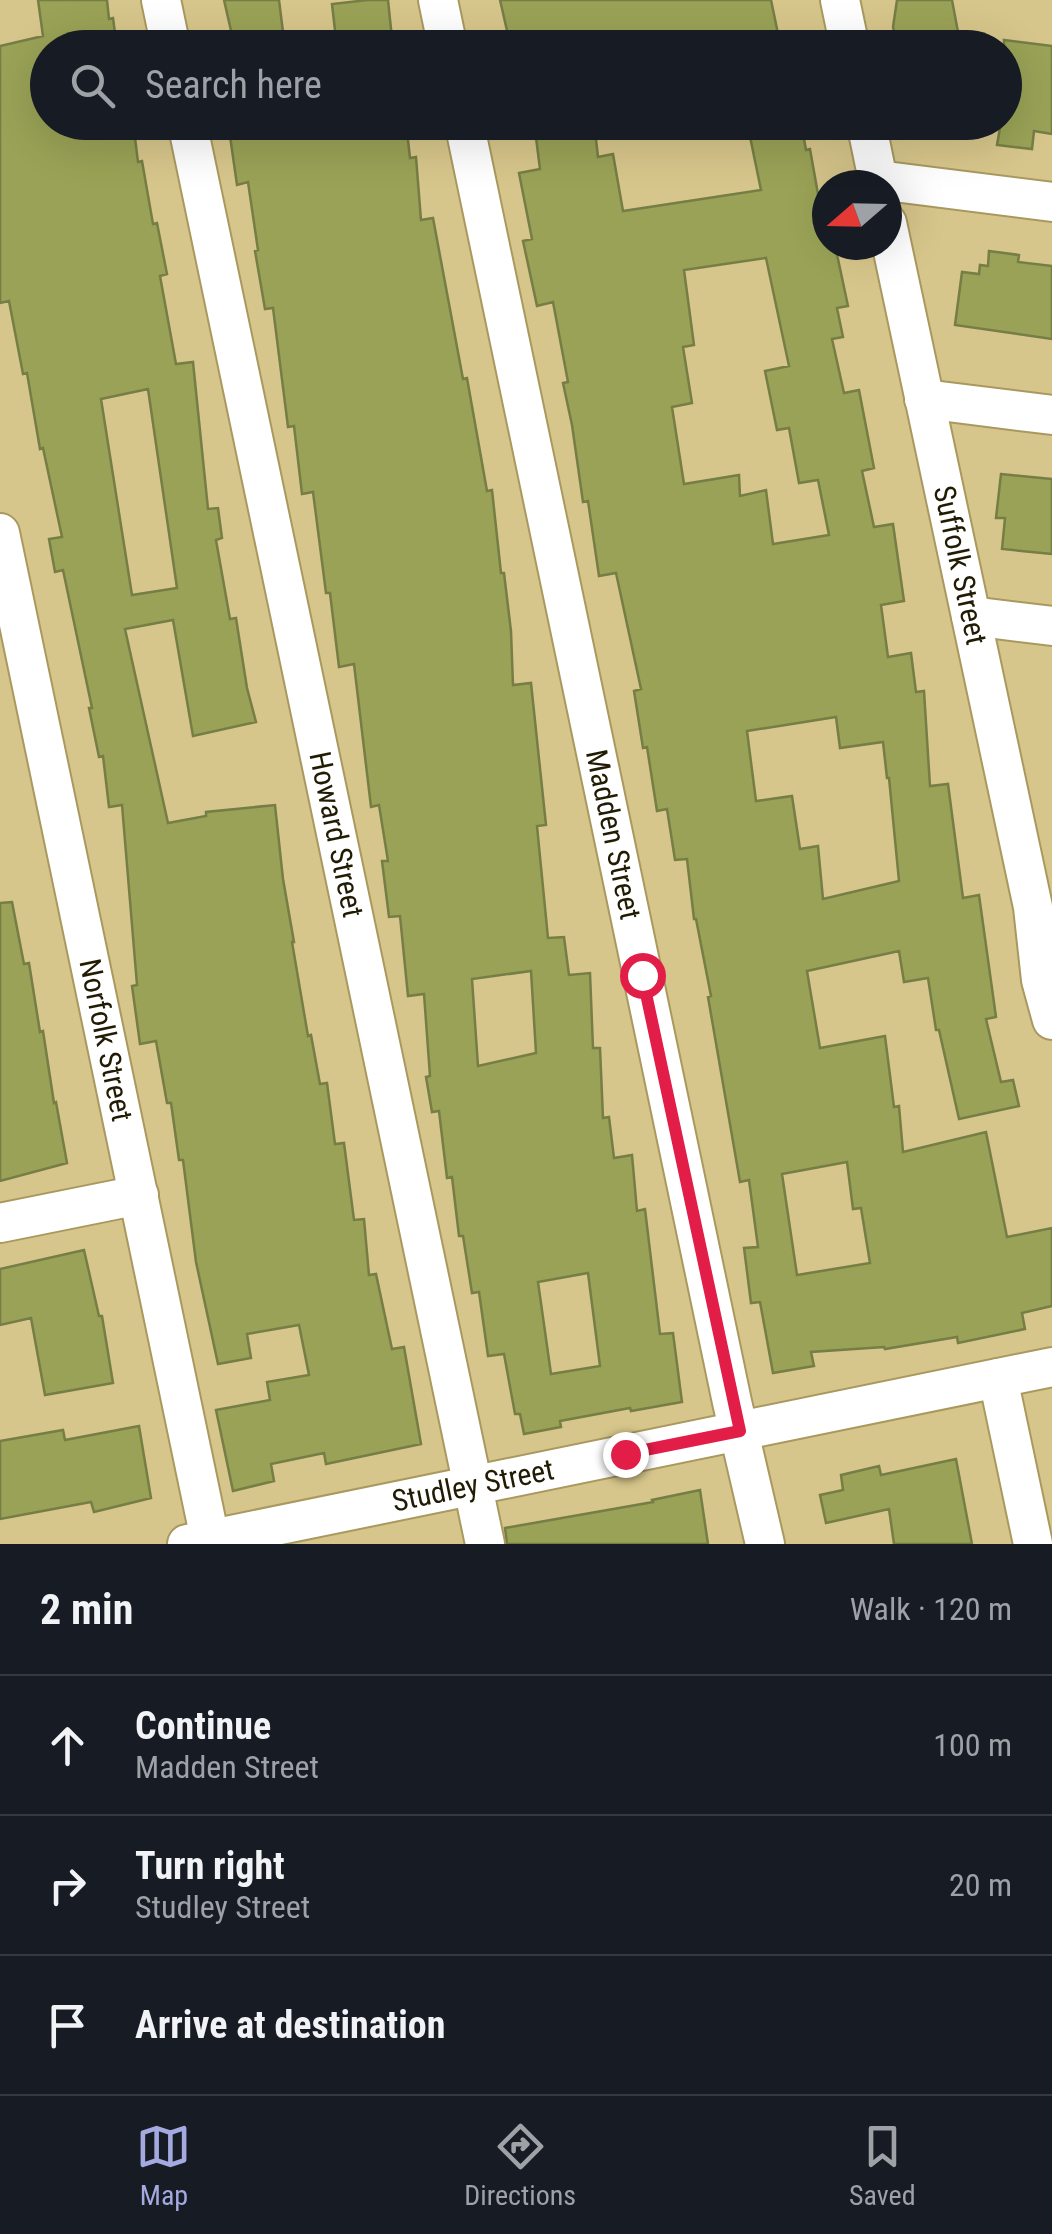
<!DOCTYPE html>
<html lang="en">
<head>
<meta charset="utf-8">
<style>
  body { margin:0; font-family:"Roboto Condensed",sans-serif; background:#242831; color:#f1f3f6 }
  .compass { position:absolute; left:812px; top:170px; width:90px; height:90px; border-radius:50%; background:#171b24; box-shadow:0 10px 40px #0002; rotate:250deg }
  .stop { position:absolute; width:30px; height:30px; margin:-22px; border:8px solid #e11d48; border-radius:50%; background:#fff }
  .stop.end { background:#e11d48; border-color:#fff; box-shadow:0 2px 10px #0008 }
  .list { margin:0; padding:0; list-style:none }
  h2 { display:flex; justify-content:space-between; align-items:center; height:130px; margin:0; padding:0 40px; font-size:42px }
  h2 small { font-size:32px; font-weight:400; color:#9ea1a6 }
  .list li { display:grid; grid-template-columns:65px 1fr auto; gap:30px; align-items:center; box-sizing:border-box; height:140px; padding:0 40px; border-top:2px solid #363941 }
  .list b { display:block; font-size:38px; white-space:nowrap }
  .list p { margin:0; font-size:32px; white-space:nowrap; color:#9ea1a6 }
  .list em { font-size:32px; font-style:normal; color:#9ea1a6 }
  .icon { flex:none; width:55px; height:55px; fill:none; stroke:currentColor; stroke-width:2; stroke-linecap:round; stroke-linejoin:round }
  .map { position:relative; flex:none; width:1052px; height:1544px; overflow:hidden }
  .search { position:absolute; background:#171b24; box-shadow:0 10px 40px #0002; left:30px; right:30px; top:30px; height:110px; display:flex; align-items:center; gap:25px; box-sizing:border-box; padding:0 35px; border-radius:55px; color:#9ea1a6; font-size:38px }
  .sheet { height:550px; background:#171b24 }
  nav { display:flex; justify-content:space-around; align-items:center; box-sizing:border-box; height:140px; border-top:2px solid #363941; background:#171b24; font-size:28px; color:#9ea1a6 }
  nav a { display:grid; justify-items:center; gap:5px }
  nav .on { color:#a4a9e0 }
  .map>svg:first-child { display:block }
  .building { fill:#99a256; stroke:#767d45; stroke-width:2.5; fill-rule:evenodd }
  .lines { fill:none; stroke-linecap:round; stroke-linejoin:round }
  .minor-casing { stroke:#a9995f; stroke-width:42 }
  .minor { stroke:#fff; stroke-width:38 }
  .route { stroke:#e11d48; stroke-width:12 }
  .labels { text-anchor:middle; stroke-width:10; stroke-linejoin:round; paint-order:stroke }
  .street-label { font-size:30px; fill:#211b03; stroke:#efe7ca }
</style>
</head>
<body>
<div class="map">
<svg width="1052" height="1544" viewBox="0 0 1052 1544">
  <rect width="100%" height="100%" fill="#d7c68b"/>
  <!-- building -->
  <path class="building" d="M 38,0 L 107,0 L 109,19 L 113,18 L 117,48 L 48,48 L 48,122 L 133,122 L 138,162 L 142,161 L 153,224 L 157,223 L 167,274 L 160,276 L 176,364 L 193,362 L 208,509 L 218,508 L 222,538 L 216,540 L 230,619 L 236,618 L 247,688 L 256,722 L 193,736 L 173,620 L 125,629 L 168,823 L 206,816 L 206,812 L 275,805 L 283,879 L 294,942 L 292,942 L 308,1036 L 311,1035 L 320,1084 L 327,1083 L 335,1144 L 344,1143 L 354,1220 L 364,1219 L 369,1275 L 376,1274 L 392,1349 L 404,1347 L 421,1444 L 326,1464 L 324,1453 L 271,1464 L 274,1481 L 233,1491 L 216,1410 L 270,1400 L 267,1382 L 309,1375 L 299,1325 L 247,1334 L 251,1358 L 218,1364 L 196,1262 L 183,1160 L 179,1160 L 171,1103 L 167,1103 L 156,1041 L 140,1044 L 132,986 L 137,985 L 122,805 L 109,807 L 103,756 L 99,757 L 89,708 L 92,708 L 63,570 L 55,572 L 49,539 L 62,537 L 43,448 L 40,449 L 27,373 L 23,374 L 9,301 L 0,303 L 0,46 L 43,36 ZM 148,389 L 177,588 L 132,595 L 101,399 Z
    M 224,0 L 279,0 L 285,48 L 235,48 Z
    M 368,0 L 388,0 L 393,48 L 337,48 L 332,4 Z
    M 500,0 L 771,0 L 781,48 L 511,48 Z
    M 897,0 L 952,0 L 961,48 L 898,48 L 893,27 Z
    M 1004,40 L 1052,46 L 1052,134 L 1034,131 L 1032,149 L 997,145 L 1001,122 L 1004,122 Z
    M 228,122 L 406,122 L 410,158 L 416,157 L 421,220 L 433,218 L 463,379 L 467,378 L 487,491 L 492,490 L 501,573 L 504,573 L 511,631 L 513,685 L 531,683 L 546,825 L 537,826 L 548,938 L 564,937 L 569,975 L 590,973 L 593,1048 L 600,1048 L 603,1118 L 609,1117 L 614,1158 L 632,1155 L 637,1211 L 645,1209 L 660,1334 L 673,1333 L 682,1402 L 631,1411 L 630,1408 L 560,1421 L 561,1427 L 524,1434 L 520,1414 L 515,1414 L 504,1354 L 488,1356 L 479,1292 L 472,1293 L 463,1236 L 459,1236 L 452,1177 L 447,1178 L 439,1111 L 432,1112 L 426,1077 L 430,1076 L 424,994 L 408,996 L 400,916 L 389,917 L 382,861 L 388,861 L 379,805 L 371,807 L 354,664 L 339,667 L 330,593 L 326,593 L 313,492 L 302,494 L 294,426 L 288,427 L 273,308 L 265,309 L 255,251 L 258,250 L 248,182 L 237,185 ZM 531,971 L 536,1053 L 478,1066 L 472,979 ZM 588,1273 L 600,1366 L 551,1374 L 538,1282 Z
    M 534,122 L 594,122 L 598,157 L 613,154 L 623,211 L 761,190 L 747,122 L 801,122 L 806,150 L 810,149 L 827,245 L 835,245 L 848,306 L 837,308 L 843,337 L 832,339 L 844,393 L 859,390 L 874,468 L 862,471 L 874,527 L 893,524 L 904,601 L 881,605 L 888,657 L 911,653 L 916,692 L 924,691 L 930,786 L 948,784 L 963,898 L 979,895 L 996,1017 L 986,1019 L 1001,1082 L 1013,1080 L 1019,1106 L 959,1119 L 939,1030 L 936,1030 L 928,978 L 904,982 L 899,951 L 807,971 L 820,1048 L 885,1036 L 894,1107 L 899,1106 L 903,1152 L 986,1132 L 1007,1237 L 1052,1228 L 1052,1306 L 1022,1313 L 1025,1329 L 958,1343 L 957,1337 L 885,1349 L 884,1347 L 811,1352 L 814,1366 L 773,1373 L 760,1302 L 751,1303 L 744,1248 L 758,1247 L 749,1180 L 740,1182 L 708,997 L 711,996 L 696,919 L 694,919 L 687,859 L 675,860 L 667,809 L 657,811 L 647,747 L 643,748 L 634,691 L 641,689 L 616,573 L 599,576 L 588,501 L 583,502 L 572,425 L 563,383 L 568,382 L 553,302 L 537,306 L 523,241 L 532,239 L 519,173 L 540,169 ZM 766,258 L 789,366 L 765,371 L 777,430 L 789,428 L 799,483 L 818,480 L 829,535 L 773,544 L 766,490 L 740,496 L 739,475 L 684,484 L 672,407 L 692,403 L 683,347 L 694,345 L 684,270 ZM 836,717 L 840,748 L 883,742 L 887,778 L 889,778 L 899,881 L 823,899 L 818,846 L 800,849 L 792,796 L 756,801 L 747,731 ZM 847,1162 L 853,1209 L 861,1208 L 870,1263 L 797,1275 L 782,1174 Z
    M 989,251 L 1019,255 L 1018,262 L 1052,266 L 1052,339 L 955,325 L 962,272 L 979,274 L 980,265 L 988,266 Z
    M 1001,474 L 1052,479 L 1052,554 L 1002,549 L 1005,518 L 996,518 Z
    M 12,902 L 24,964 L 29,963 L 40,1032 L 43,1031 L 54,1103 L 56,1102 L 67,1163 L 0,1181 L 0,903 Z
    M 84,1250 L 99,1316 L 102,1316 L 113,1383 L 45,1395 L 31,1318 L 0,1325 L 0,1269 Z
    M 139,1426 L 151,1498 L 94,1512 L 91,1502 L 0,1519 L 0,1441 L 63,1430 L 65,1440 Z
    M 956,1459 L 972,1544 L 894,1544 L 889,1509 L 826,1523 L 820,1495 L 843,1490 L 841,1475 L 879,1466 L 881,1475 Z
    M 700,1490 L 708,1544 L 507,1544 L 505,1528 L 653,1502 L 652,1500 Z"/>
  <g class="lines">
    <defs>
      <g id="minor">
        <path d="M 161,0 L 171,48"/>
        <path d="M 438,0 L 448,48"/>
        <path d="M 840,0 L 850,48"/>
        <path id="s1" d="M 187,122 L 485,1544"/>
        <path id="s2" d="M 464,122 L 732,1402 L 765,1544"/>
        <path d="M 866,122 L 879,185"/>
        <path d="M 878,180 L 1052,202"/>
        <path id="s3" d="M 887,223 L 1033,907 L 1041,980 L 1052,1020"/>
        <path d="M 924,399 L 1052,415"/>
        <path id="s4" d="M 0,533 L 211,1544"/>
        <path d="M 971,616 L 1052,626"/>
        <path d="M 0,1223 L 139,1195"/>
        <path d="M 998,1378 L 1033,1544"/>
        <path id="s5" d="M 187,1544 L 1052,1367"/>
      </g>
    </defs>
    <!-- minor casing -->
    <use href="#minor" class="minor-casing"/>
    <!-- minor -->
    <use href="#minor" class="minor"/>
  </g>
  <g class="lines">
    <!-- route -->
    <path class="route" d="M 625,1454 L 740,1431 L 642,975"/>
  </g>
  <g class="labels">
    <!-- street labels -->
    <g class="street-label">
      <text dy="10" stroke="none"><textPath href="#s3" startOffset="350">Suffolk Street</textPath></text>
      <text dy="10" stroke="none"><textPath href="#s1" startOffset="728">Howard Street</textPath></text>
      <text dy="10" stroke="none"><textPath href="#s2" startOffset="728">Madden Street</textPath></text>
      <text dy="10" stroke="none"><textPath href="#s4" startOffset="518">Norfolk Street</textPath></text>
      <text dy="10" stroke="none"><textPath href="#s5" startOffset="292">Studley Street</textPath></text>
    </g>
  </g>
</svg>
<svg class="compass" viewBox="-18 -18 36 36"><path d="M0-13l5 13h-10z" fill="#e53935"/><path d="M0 13l5-13h-10z" fill="#9ea1a6"/></svg>
<div class="stop" style="left:642px;top:975px"></div>
<div class="stop end" style="left:625px;top:1454px"></div>
<div class="search"><svg class="icon" aria-label="search" viewBox="0 0 24 24"><circle cx="10" cy="10" r="6"/><path d="M15 15l6 6"/></svg>Search here</div>
</div>
<section class="sheet">
<h2>2 min<small>Walk · 120 m</small></h2>
<ul class="list">
<li><svg class="icon" aria-label="ahead" viewBox="0 0 24 24"><path d="M12 20V5M6 11l6-6 6 6"/></svg><div><b>Continue</b><p>Madden Street</p></div><em>100 m</em></li>
<li><svg class="icon" aria-label="right" viewBox="0 0 24 24"><path d="M7 20v-9h11M14 6l5 5-5 5"/></svg><div><b>Turn right</b><p>Studley Street</p></div><em>20 m</em></li>
<li><svg class="icon" aria-label="arrive" viewBox="0 0 24 24"><path d="M6 21V4h12l-3 4 3 4H6"/></svg><div><b>Arrive at destination</b></div></li>
</ul>
</section>
<nav>
<a class="on"><svg class="icon" aria-label="map" viewBox="0 0 24 24"><path d="M3 6l6-2 6 2 6-2v14l-6 2-6-2-6 2zM9 4v14M15 6v14"/></svg>Map</a>
<a><svg class="icon" aria-label="directions" viewBox="0 0 24 24"><path d="M12 3l9 9-9 9-9-9zM9 14v-3h6M13 9l2 2-2 2"/></svg>Directions</a>
<a><svg class="icon" aria-label="saved" viewBox="0 0 24 24"><path d="M7 4h10v16l-5-4-5 4z"/></svg>Saved</a>
</nav>
</body>
</html>
